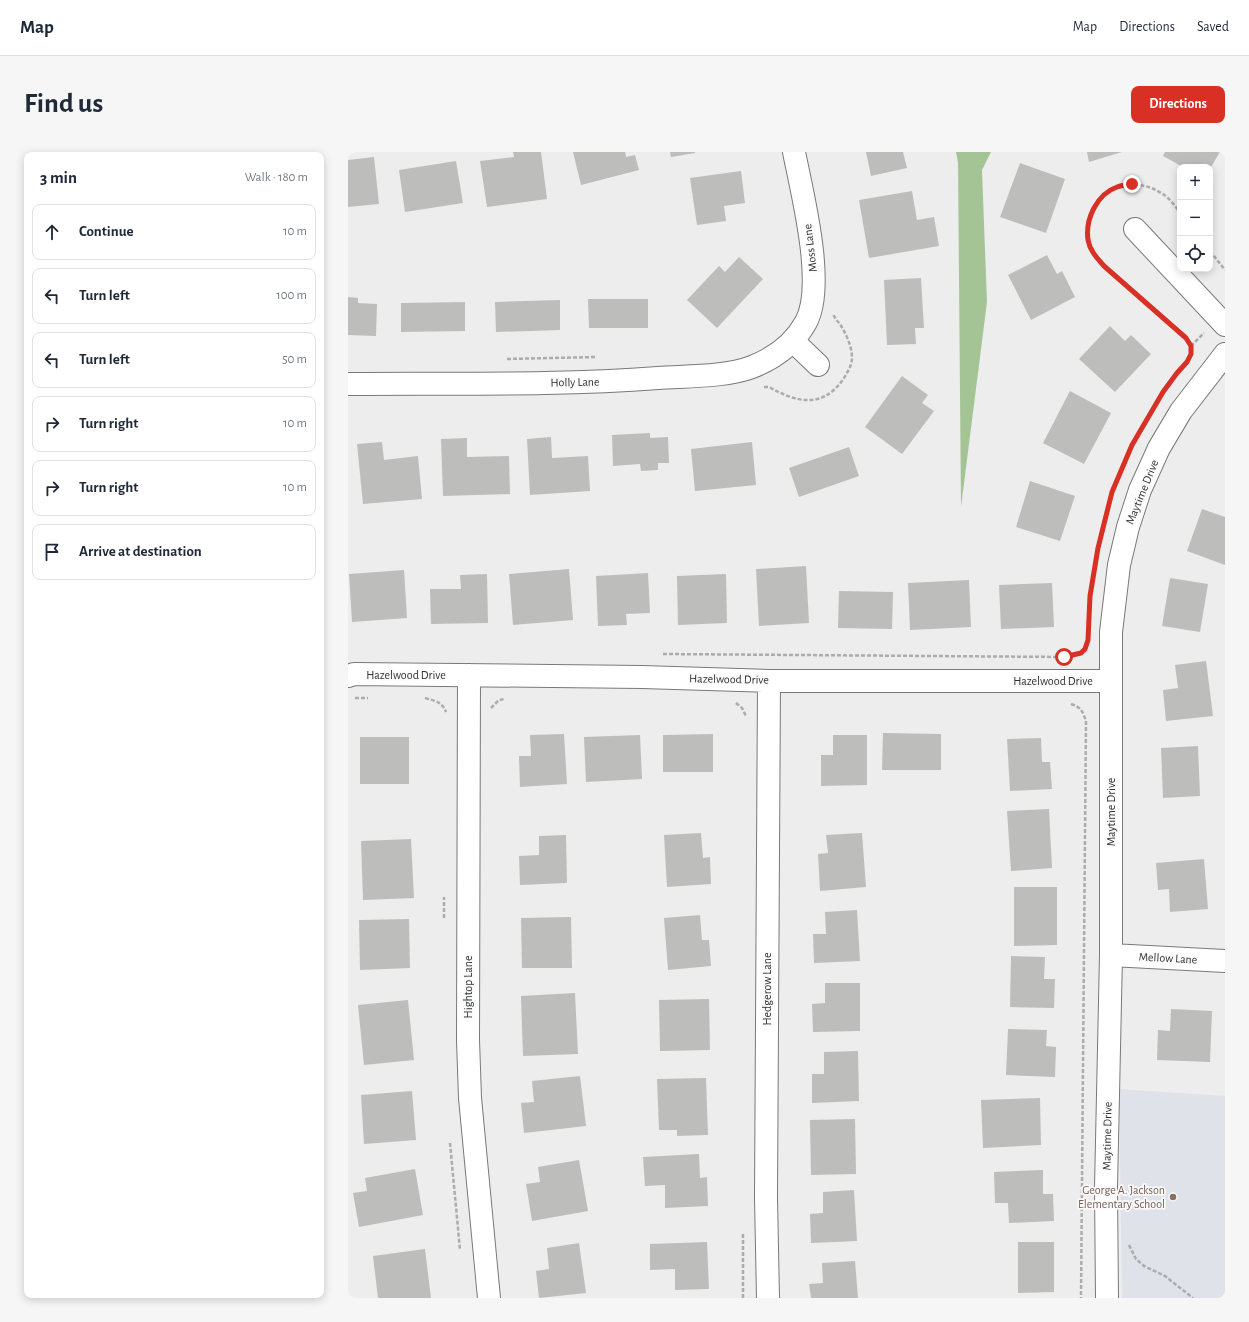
<!DOCTYPE html>
<html lang="en">
<head>
<meta charset="utf-8">
<style>
  body { margin:0; font-family:"Alegreya Sans",sans-serif; background:#f6f6f7; color:#1f2937 }
  .controls { position:absolute; right:12px; top:12px; display:grid; overflow:hidden; border-radius:8px; box-shadow:0 2px 10px #0003 }
  .controls button { width:36px; height:36px; display:grid; place-items:center; padding:0; border:0; border-bottom:1px solid #e0e1e3; background:#fff; color:#1f2937; font:20px sans-serif }
  .stop { position:absolute; width:12px; height:12px; margin:-9px; border:3px solid #d93025; border-radius:50%; background:#fff }
  .stop.end { background:#d93025; border-color:#fff; box-shadow:0 1px 4px #0008 }
  .list { margin:0; padding:0; list-style:none }
  h2 { display:flex; justify-content:space-between; align-items:center; height:52px; margin:0; padding:0 16px; font-size:17px }
  h2 small { font-size:13px; font-weight:400; color:#747a83 }
  .list li { display:grid; grid-template-columns:26px 1fr auto; gap:12px; align-items:center; box-sizing:border-box; height:56px; margin:0 8px 8px; padding:0 8px; border:1px solid #e0e1e3; border-radius:8px }
  .list b { display:block; font-size:15px; white-space:nowrap }
  .list em { font-size:13px; font-style:normal; color:#747a83 }
  .icon { flex:none; width:22px; height:22px; fill:none; stroke:currentColor; stroke-width:2; stroke-linecap:round; stroke-linejoin:round }
  .map { position:relative; flex:none; width:877px; height:1146px; overflow:hidden; border-radius:8px }
  header { display:flex; align-items:center; gap:24px; box-sizing:border-box; height:56px; padding:0 20px; background:#fff; border-bottom:1px solid #e0e1e3 }
  header strong { font-size:19px }
  nav { display:flex; gap:22px; margin-inline-start:auto; font-size:14px }
  .intro { display:flex; align-items:center; justify-content:space-between; box-sizing:border-box; height:96px; padding:0 24px }
  h1 { margin:0; font-size:28px }
  .button { padding:10px 18px; border-radius:8px; background:#d93025; color:#fff; font-size:14px; font-weight:700 }
  main { display:flex; gap:24px; padding:0 24px }
  aside { flex:1; background:#fff; border-radius:8px; box-shadow:0 2px 10px #0003 }
  .map>svg:first-child { display:block }
  .built { fill:#e0e2ea }
  .forest { fill:#a5c495 }
  .building { fill:#bdbdbc }
  .lines { fill:none; stroke-linecap:round; stroke-linejoin:round }
  .minor-casing { stroke:#79797a; stroke-width:24 }
  .path { stroke:#acacad; stroke-width:2.5; stroke-dasharray:4 2; stroke-linecap:butt }
  .minor { stroke:#fff; stroke-width:22 }
  .route { stroke:#d93025; stroke-width:5 }
  .education-dot { fill:#8d6e63; stroke:#fafafb; stroke-width:1.5 }
  .labels { text-anchor:middle; stroke-width:3.5; stroke-linejoin:round; paint-order:stroke }
  .street-label { font-size:12px; fill:#313232; stroke:#fafafb }
  .education-label { font-size:12px; fill:#785e54; stroke:#fafafb; text-anchor:end }
</style>
</head>
<body>
<header>
<strong>Map</strong>
<nav><a>Map</a><a>Directions</a><a>Saved</a></nav>
</header>
<div class="intro"><h1>Find us</h1><a class="button">Directions</a></div>
<main>
<aside>
<h2>3 min<small>Walk · 180 m</small></h2>
<ul class="list">
<li><svg class="icon" aria-label="ahead" viewBox="0 0 24 24"><path d="M12 20V5M6 11l6-6 6 6"/></svg><div><b>Continue</b></div><em>10 m</em></li>
<li><svg class="icon" aria-label="left" viewBox="0 0 24 24"><path d="M17 20v-9H6M10 6l-5 5 5 5"/></svg><div><b>Turn left</b></div><em>100 m</em></li>
<li><svg class="icon" aria-label="left" viewBox="0 0 24 24"><path d="M17 20v-9H6M10 6l-5 5 5 5"/></svg><div><b>Turn left</b></div><em>50 m</em></li>
<li><svg class="icon" aria-label="right" viewBox="0 0 24 24"><path d="M7 20v-9h11M14 6l5 5-5 5"/></svg><div><b>Turn right</b></div><em>10 m</em></li>
<li><svg class="icon" aria-label="right" viewBox="0 0 24 24"><path d="M7 20v-9h11M14 6l5 5-5 5"/></svg><div><b>Turn right</b></div><em>10 m</em></li>
<li><svg class="icon" aria-label="arrive" viewBox="0 0 24 24"><path d="M6 21V4h12l-3 4 3 4H6"/></svg><div><b>Arrive at destination</b></div></li>
</ul>
</aside>
<div class="map">
<svg width="877" height="1146" viewBox="0 0 877 1146">
  <rect width="100%" height="100%" fill="#ededee"/>
  <!-- built -->
  <path class="built" d="M 771,937 L 877,944 L 877,1146 L 774,1146 Z"/>
  <!-- forest -->
  <path class="forest" d="M 608,0 L 643,0 L 634,18 L 639,150 L 613,355 L 610,11 Z"/>
  <!-- building -->
  <path class="building" d="M 165,0 L 193,0 L 199,47 L 139,55 L 132,9 L 166,5 Z
    M 225,0 L 277,0 L 278,5 L 287,3 L 291,18 L 233,33 Z
    M 322,0 L 347,0 L 347,1 L 323,5 Z
    M 518,0 L 555,0 L 559,16 L 523,24 Z
    M 739,0 L 774,0 L 741,10 Z
    M 817,0 L 872,0 L 863,15 L 835,15 L 815,4 Z
    M 26,5 L 31,52 L 0,55 L 0,8 Z
    M 108,9 L 115,51 L 57,60 L 51,18 Z
    M 672,11 L 717,27 L 698,81 L 652,65 Z
    M 393,19 L 397,51 L 376,54 L 378,69 L 349,73 L 342,26 Z
    M 564,39 L 569,68 L 586,65 L 591,94 L 521,106 L 511,48 Z
    M 699,103 L 709,122 L 714,119 L 727,145 L 683,168 L 660,123 Z
    M 391,105 L 415,127 L 369,176 L 339,148 L 371,114 L 377,120 Z
    M 573,126 L 576,176 L 567,176 L 568,192 L 539,193 L 536,128 Z
    M 0,145 L 10,146 L 10,151 L 29,152 L 28,184 L 0,183 Z
    M 240,147 L 300,147 L 300,176 L 241,176 Z
    M 212,148 L 212,178 L 148,180 L 147,150 Z
    M 117,150 L 117,179 L 53,180 L 53,151 Z
    M 762,174 L 777,189 L 783,183 L 803,202 L 767,240 L 731,207 Z
    M 554,224 L 580,243 L 574,251 L 586,259 L 554,302 L 517,275 Z
    M 722,239 L 763,261 L 736,312 L 695,291 Z
    M 302,281 L 302,286 L 320,285 L 321,311 L 310,311 L 310,318 L 293,319 L 292,312 L 265,314 L 264,283 Z
    M 203,285 L 204,306 L 240,304 L 242,339 L 182,343 L 179,287 Z
    M 119,286 L 119,305 L 161,304 L 162,342 L 95,344 L 93,287 Z
    M 34,290 L 36,308 L 70,304 L 74,347 L 15,352 L 9,292 Z
    M 404,290 L 408,333 L 347,339 L 343,297 Z
    M 501,295 L 511,324 L 451,345 L 441,316 Z
    M 682,329 L 727,344 L 712,389 L 668,375 Z
    M 854,357 L 877,365 L 877,413 L 839,399 Z
    M 458,414 L 461,471 L 411,474 L 408,417 Z
    M 221,417 L 225,468 L 165,473 L 161,422 Z
    M 56,418 L 59,466 L 4,470 L 1,422 Z
    M 300,421 L 302,461 L 278,462 L 279,473 L 250,474 L 248,424 Z
    M 139,422 L 140,471 L 83,472 L 82,437 L 113,437 L 112,423 Z
    M 378,422 L 379,471 L 330,473 L 329,424 Z
    M 822,426 L 860,432 L 852,480 L 814,474 Z
    M 621,428 L 623,475 L 562,478 L 560,431 Z
    M 704,431 L 706,475 L 653,477 L 651,433 Z
    M 491,439 L 545,440 L 544,477 L 490,476 Z
    M 858,509 L 865,564 L 818,569 L 815,538 L 830,536 L 827,513 Z
    M 535,581 L 593,582 L 593,618 L 534,618 Z
    M 216,582 L 219,632 L 172,635 L 171,604 L 183,604 L 182,583 Z
    M 365,582 L 365,620 L 315,620 L 315,583 Z
    M 292,583 L 294,627 L 238,630 L 236,585 Z
    M 485,583 L 519,583 L 519,633 L 473,634 L 473,603 L 485,603 Z
    M 12,585 L 61,585 L 61,632 L 12,632 Z
    M 693,586 L 694,610 L 702,610 L 704,637 L 662,639 L 659,587 Z
    M 850,594 L 852,644 L 815,646 L 813,596 Z
    M 701,657 L 704,716 L 663,719 L 659,659 Z
    M 353,681 L 355,706 L 362,705 L 363,732 L 319,735 L 316,683 Z
    M 514,681 L 518,735 L 472,739 L 470,702 L 480,701 L 478,683 Z
    M 218,683 L 219,731 L 172,733 L 171,704 L 191,703 L 191,684 Z
    M 63,687 L 66,746 L 15,748 L 13,689 Z
    M 856,707 L 860,757 L 822,760 L 821,737 L 810,738 L 808,711 Z
    M 666,735 L 709,735 L 709,793 L 666,794 Z
    M 509,758 L 512,809 L 466,811 L 465,782 L 478,782 L 477,760 Z
    M 352,763 L 354,788 L 361,788 L 363,814 L 320,818 L 316,766 Z
    M 223,765 L 224,816 L 174,816 L 173,766 Z
    M 61,767 L 62,816 L 12,818 L 11,768 Z
    M 663,804 L 697,805 L 696,827 L 707,827 L 706,856 L 662,855 Z
    M 477,831 L 512,831 L 512,879 L 465,880 L 464,852 L 477,851 Z
    M 227,841 L 230,902 L 175,904 L 173,844 Z
    M 361,847 L 362,898 L 312,899 L 311,848 Z
    M 60,848 L 66,908 L 16,913 L 10,853 Z
    M 823,857 L 864,859 L 862,910 L 809,908 L 810,878 L 822,879 Z
    M 660,877 L 699,878 L 698,894 L 708,895 L 707,925 L 658,923 Z
    M 510,899 L 511,949 L 464,951 L 464,922 L 476,922 L 476,900 Z
    M 232,924 L 238,974 L 176,981 L 173,951 L 186,950 L 184,929 Z
    M 358,926 L 360,983 L 329,984 L 329,978 L 311,978 L 309,927 Z
    M 64,939 L 68,988 L 16,992 L 13,943 Z
    M 692,946 L 693,993 L 635,996 L 633,948 Z
    M 507,967 L 508,1022 L 463,1023 L 462,968 Z
    M 351,1002 L 352,1026 L 359,1025 L 360,1054 L 317,1056 L 317,1033 L 297,1034 L 295,1005 Z
    M 231,1008 L 240,1059 L 184,1069 L 178,1032 L 192,1030 L 190,1015 Z
    M 67,1017 L 75,1063 L 11,1075 L 5,1041 L 19,1039 L 17,1026 Z
    M 695,1018 L 695,1042 L 705,1042 L 706,1069 L 661,1071 L 660,1051 L 647,1051 L 646,1020 Z
    M 506,1038 L 509,1089 L 463,1091 L 462,1062 L 475,1061 L 475,1040 Z
    M 359,1090 L 361,1137 L 327,1138 L 327,1117 L 302,1118 L 302,1092 Z
    M 670,1090 L 706,1090 L 706,1140 L 670,1141 Z
    M 231,1091 L 238,1141 L 191,1146 L 188,1119 L 201,1117 L 199,1096 Z
    M 77,1097 L 83,1146 L 30,1146 L 25,1104 Z
    M 507,1109 L 510,1146 L 463,1146 L 461,1132 L 475,1131 L 474,1111 Z"/>
  <g class="lines">
    <defs>
      <path id="minor" d="M 787,77 L 877,173
        M 445,189 L 470,213
        M 0,232 C 103,231 207,234 310,226 C 338,224 378,225 404,215 C 427,206 446,192 458,170 C 478,133 454,41 446,0
        M 121,523 L 120,888 L 122,946 L 141,1146
        M 0,524 L 6,522 L 294,525 L 421,529 L 763,529
        M 763,803 L 877,809
        M 420,1146 L 418,1045 L 421,529
        M 759,1146 L 758,1036 L 763,803 L 763,480 L 771,413 L 780,375 L 792,338 L 811,296 L 833,259 L 877,202"/>
    </defs>
    <!-- minor casing -->
    <use href="#minor" class="minor-casing"/>
    <!-- path -->
    <path class="path" d="M 862,99 L 877,118
      M 843,194 L 856,181
      M 159,207 L 248,205
      M 416,235 L 421,235 C 448,250 473,257 494,229 C 498,223 504,214 504,206 C 504,194 498,182 492,172 C 489,169 487,166 485,162
      M 748,406 C 757,348 779,300 810,249 C 816,240 822,230 828,221 C 833,215 841,211 843,202 C 845,194 839,187 834,181 L 756,114 C 749,107 742,99 740,88 C 732,46 778,18 813,41 C 821,45 827,54 832,61
      M 741,458 L 746,419
      M 315,502 L 716,505 C 729,502 736,503 739,489
      M 7,546 L 20,546
      M 77,546 C 88,549 94,550 98,560
      M 388,551 L 394,556 L 398,564
      M 723,552 C 733,555 735,560 738,569 L 733,1146
      M 143,556 L 151,548 L 157,547
      M 96,766 L 96,745
      M 102,991 L 112,1098
      M 781,1093 L 788,1107 L 796,1114 L 817,1124 L 845,1146
      M 395,1146 L 395,1081"/>
    <!-- minor -->
    <use href="#minor" class="minor"/>
  </g>
  <g class="lines">
    <!-- route -->
    <path class="route" d="M 716,505 L 733,501 L 737,497 L 740,488 L 742,444 L 750,396 L 764,340 L 784,293 L 815,240 L 829,221 L 839,210 L 843,202 L 843,194 L 838,186 L 756,114 C 749,106 742,99 740,88 C 737,67 749,42 769,35 C 774,33 779,33 784,32"/>
  </g>
  <!-- markers -->
  <circle class="education-dot" cx="825" cy="1045" r="4"/>
  <g class="labels">
    <!-- street labels -->
    <g class="street-label">
      <text transform="translate(462 96) rotate(-97)" y="4">Moss Lane</text>
      <text transform="translate(227 230) rotate(-1)" y="4">Holly Lane</text>
      <text transform="translate(794 340) rotate(-68)" y="4">Maytime Drive</text>
      <text x="58" y="527">Hazelwood Drive</text>
      <text transform="translate(381 527) rotate(1)" y="4">Hazelwood Drive</text>
      <text x="705" y="533">Hazelwood Drive</text>
      <text transform="translate(763 660) rotate(-90)" y="4">Maytime Drive</text>
      <text transform="translate(820 806) rotate(3)" y="4">Mellow Lane</text>
      <text transform="translate(120 835) rotate(-90)" y="4">Hightop Lane</text>
      <text transform="translate(419 837) rotate(-90)" y="4">Hedgerow Lane</text>
      <text transform="translate(759 984) rotate(-89)" y="4">Maytime Drive</text>
    </g>
    <!-- education labels -->
    <g class="education-label">
      <text x="817" y="1042">George A. Jackson<tspan x="817" dy="14">Elementary School</tspan></text>
    </g>
  </g>
</svg>
<div class="controls">
<button>+</button>
<button>−</button>
<button><svg class="icon" aria-label="locate" viewBox="0 0 24 24"><circle cx="12" cy="12" r="6"/><path d="M12 2v4M12 18v4M2 12h4M18 12h4"/></svg></button>
</div>
<div class="stop" style="left:716px;top:505px"></div>
<div class="stop end" style="left:784px;top:32px"></div>
</div>
</main>
</body>
</html>
